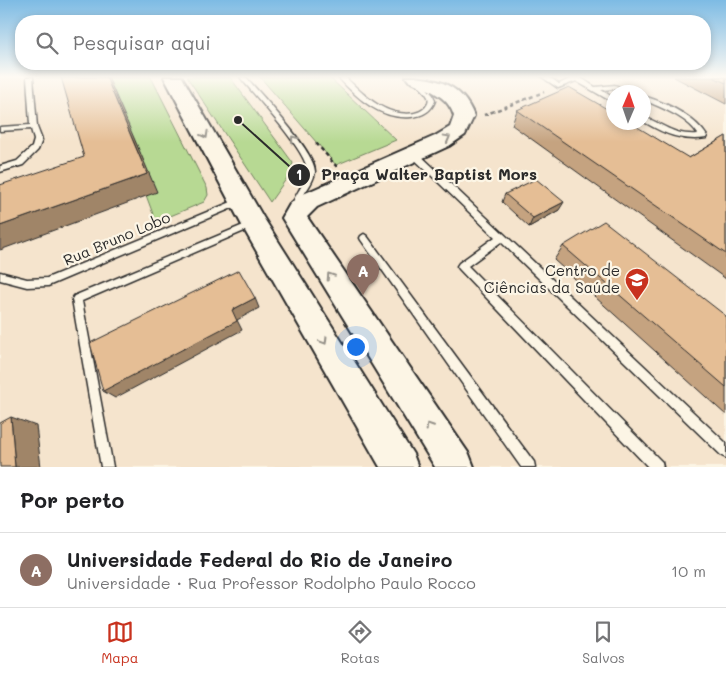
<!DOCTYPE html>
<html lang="pt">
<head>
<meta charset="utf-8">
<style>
  body { margin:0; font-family:Mali,sans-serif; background:#f6f6f6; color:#202124 }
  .compass { position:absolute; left:606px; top:85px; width:45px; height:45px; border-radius:50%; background:#fff; box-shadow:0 2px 8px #0003; rotate:2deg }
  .you { position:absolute; left:355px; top:346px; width:18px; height:18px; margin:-12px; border:4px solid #fff; border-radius:50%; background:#1a73e8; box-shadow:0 0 0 8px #1a73e833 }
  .badge { display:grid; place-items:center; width:32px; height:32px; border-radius:50%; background:#c8321e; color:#fff; font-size:16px; font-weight:700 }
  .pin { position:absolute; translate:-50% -41px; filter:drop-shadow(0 1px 2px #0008) }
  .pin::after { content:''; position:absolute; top:26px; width:18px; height:15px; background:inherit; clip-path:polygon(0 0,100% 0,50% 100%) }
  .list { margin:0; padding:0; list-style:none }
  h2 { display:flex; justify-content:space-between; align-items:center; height:65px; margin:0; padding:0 20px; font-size:21px }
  h2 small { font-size:16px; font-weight:400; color:#757577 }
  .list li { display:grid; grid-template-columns:32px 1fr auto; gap:15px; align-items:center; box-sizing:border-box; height:75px; padding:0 20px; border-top:1px solid #e0e0e0 }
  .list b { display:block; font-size:19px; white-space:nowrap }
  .list p { margin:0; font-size:16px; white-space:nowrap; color:#757577 }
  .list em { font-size:16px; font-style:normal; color:#757577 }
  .icon { flex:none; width:28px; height:28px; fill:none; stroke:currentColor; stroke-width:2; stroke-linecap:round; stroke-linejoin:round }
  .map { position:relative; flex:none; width:726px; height:467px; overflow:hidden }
  .search { position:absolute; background:#fff; box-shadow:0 2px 8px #0003; left:15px; right:15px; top:15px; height:55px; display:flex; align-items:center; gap:12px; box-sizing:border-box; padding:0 18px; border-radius:20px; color:#757577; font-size:19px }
  .sheet { height:140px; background:#fff }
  nav { display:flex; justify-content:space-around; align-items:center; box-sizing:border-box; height:70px; border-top:1px solid #e0e0e0; background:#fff; font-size:14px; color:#757577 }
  nav a { display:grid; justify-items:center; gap:2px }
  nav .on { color:#c8321e }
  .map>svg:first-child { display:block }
  .built { fill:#f5e4cd; fill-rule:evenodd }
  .green { fill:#b7d993; stroke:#71825f }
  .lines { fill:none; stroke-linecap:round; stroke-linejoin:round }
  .lane-casing { stroke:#2b2b2b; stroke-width:3 }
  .secondary-casing { stroke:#2b2b2b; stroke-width:4 }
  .path { stroke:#2b2b2b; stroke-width:2.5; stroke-dasharray:4 3; stroke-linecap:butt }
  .lane { fill:#fcf5e5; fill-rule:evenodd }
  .secondary { fill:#fcf5e5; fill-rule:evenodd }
  .wall { fill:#c5a380; stroke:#2b2b2b }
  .shaded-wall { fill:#a08568; stroke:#2b2b2b }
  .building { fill:#e5be95; stroke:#2b2b2b }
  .oneway { stroke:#949088 }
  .labels { text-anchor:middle; stroke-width:4.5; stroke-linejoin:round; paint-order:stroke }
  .street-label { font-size:15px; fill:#2b2b2b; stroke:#fcf5e5 }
  .poi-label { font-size:15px; fill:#2b2b2b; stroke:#fcf5e5; text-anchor:end }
  .leader { fill:none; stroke:#2b2b2b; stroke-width:2 }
  .callout-dot { fill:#2b2b2b; stroke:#fcf5e5; stroke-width:2 }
  .mark-label { font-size:15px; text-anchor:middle; font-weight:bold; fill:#fff }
  .callout-label { font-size:16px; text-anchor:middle; font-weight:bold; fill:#2b2b2b; stroke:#fcf5e5; stroke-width:4.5; stroke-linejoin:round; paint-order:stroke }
</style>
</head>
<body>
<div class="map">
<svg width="726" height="467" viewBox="0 0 726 467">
  <rect width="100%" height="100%" fill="#fcf5e5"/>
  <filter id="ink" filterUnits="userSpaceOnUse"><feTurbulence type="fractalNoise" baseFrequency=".02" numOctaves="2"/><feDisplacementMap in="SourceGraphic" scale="10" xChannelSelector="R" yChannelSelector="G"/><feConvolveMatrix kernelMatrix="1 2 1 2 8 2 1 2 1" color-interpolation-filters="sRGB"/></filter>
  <g filter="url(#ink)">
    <!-- built -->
    <path class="built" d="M 0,77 L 726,77 L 726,467 L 0,467 ZM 614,92 L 644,92 L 644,122 L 614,122 Z"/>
    <!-- green -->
    <path class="green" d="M 102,77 L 151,77 L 207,188 L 208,195 L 204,202 L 156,222 Z
      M 187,77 L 230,77 L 293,163 L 289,175 L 270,202 Z
      M 260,77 L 329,77 L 396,140 L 336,165 Z"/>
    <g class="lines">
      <defs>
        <path id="lane" d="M 27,77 L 33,77 L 37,127 L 42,140 L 38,150 L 23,165 L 0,172 L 0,166 L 17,161 L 32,147 L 34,140 L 31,129 L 0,131 L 0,127 L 30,125 Z
          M 240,77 L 246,77 C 260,94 316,152 315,172 C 314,181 307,189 303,196 C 301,201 300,206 298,211 L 295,212 L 291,209 C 293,196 307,182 307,170 C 307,151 254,95 240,77 Z
          M 338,77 L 345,77 C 357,88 369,101 384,108 C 396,114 419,118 427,105 C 429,102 429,100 428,97 C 425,90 415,83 410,77 L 416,77 L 433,95 L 435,101 C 431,112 422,116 411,117 C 381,120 357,98 338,77 Z
          M 542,77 L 549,77 L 559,84 L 574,77 L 582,77 L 581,78 L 595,87 L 615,85 L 631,92 L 624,92 L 614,89 L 601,90 L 614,98 L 614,103 L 576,81 L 558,88 Z
          M 644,96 C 666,103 694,116 707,136 L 706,138 C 682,142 663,133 644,122 L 644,117 C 665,125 674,136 698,134 C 687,117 662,108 644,100 Z
          M 411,152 L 417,152 L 726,443 L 726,458 L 722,456 L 501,242 L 468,266 L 662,462 L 663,467 L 648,467 L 459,269 L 457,266 L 459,263 L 495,237 L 411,156 Z
          M 241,198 L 245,201 L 244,203 L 48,286 L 27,287 L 0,280 L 0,272 L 27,279 L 47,278 Z
          M 253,221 L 257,224 L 256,226 L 82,301 L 113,467 L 101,467 L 72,299 L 74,296 Z
          M 364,234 L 367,236 L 534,462 L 535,467 L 521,467 L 361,240 L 360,238 L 361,236 Z"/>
        <path id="secondary" d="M 164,77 L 182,77 L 263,217 L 413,454 L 418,467 L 380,467 L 245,231 Z
          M 406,77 C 437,77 462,85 474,116 L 465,135 L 449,146 L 317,207 L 307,217 L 469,454 L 474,467 L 435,467 L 282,218 L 290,204 L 301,195 L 435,136 L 450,127 L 454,116 C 448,95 427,89 409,81 Z"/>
      </defs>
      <!-- lane casing -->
      <use href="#lane" class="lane-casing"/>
      <!-- secondary casing -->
      <use href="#secondary" class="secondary-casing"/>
      <!-- path -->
      <path class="path" d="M 484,115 L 544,92
        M 316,143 L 337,167"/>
      <!-- lane -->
      <use href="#lane" class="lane"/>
      <!-- secondary -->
      <use href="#secondary" class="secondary"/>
    </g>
    <!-- wall -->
    <path class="wall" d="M 674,77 L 726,77 L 726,104 Z
      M 517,110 L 689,158 L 726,136 L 726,279 L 512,125 Z
      M 505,194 L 559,210 L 529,227 L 502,202 Z
      M 563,246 L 726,316 L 726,415 L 554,260 Z"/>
    <!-- shaded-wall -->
    <path class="shaded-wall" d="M 106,77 L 108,77 L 157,192 L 0,250 L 0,226 L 147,174 Z
      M 564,202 L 559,210 L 529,227 L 533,218 Z
      M 255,298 L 259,308 L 237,320 L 242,330 L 115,398 L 103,391 L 232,310 Z
      M 11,417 L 36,426 L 41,467 L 15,467 Z"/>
    <!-- building -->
    <path class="building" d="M 61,77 L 106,77 L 147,174 L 0,226 L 0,185 L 84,157 Z
      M 713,77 L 726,77 L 726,83 Z
      M 569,87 L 614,113 L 614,122 L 629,122 L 689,158 L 726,136 L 726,254 L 517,110 Z
      M 536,179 L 564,202 L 533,218 L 505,194 Z
      M 604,221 L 726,316 L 726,387 L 563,246 Z
      M 239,270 L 255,298 L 232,310 L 237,321 L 103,391 L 90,343 Z
      M 11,417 L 15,467 L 0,467 L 0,423 Z"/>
    <!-- one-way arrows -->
    <defs><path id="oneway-chevron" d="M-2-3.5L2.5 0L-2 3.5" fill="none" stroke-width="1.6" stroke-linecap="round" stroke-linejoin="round" transform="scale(1.25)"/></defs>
    <g class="oneway">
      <use href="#oneway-chevron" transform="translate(205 135) rotate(61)"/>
      <use href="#oneway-chevron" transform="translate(447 138) rotate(-29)"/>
      <use href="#oneway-chevron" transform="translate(294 139) rotate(-129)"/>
      <use href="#oneway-chevron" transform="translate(330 276) rotate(-123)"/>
      <use href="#oneway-chevron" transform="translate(324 341) rotate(59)"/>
      <use href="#oneway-chevron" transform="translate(429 426) rotate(-123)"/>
    </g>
  </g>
  <!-- sky -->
  <linearGradient id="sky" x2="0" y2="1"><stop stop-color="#7dbbe4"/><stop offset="0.54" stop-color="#fefaf3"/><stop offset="1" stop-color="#fefaf3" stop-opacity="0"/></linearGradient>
  <rect width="726" height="142" fill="url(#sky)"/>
  <!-- icons -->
  <defs>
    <symbol id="university-pin" viewBox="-11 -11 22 30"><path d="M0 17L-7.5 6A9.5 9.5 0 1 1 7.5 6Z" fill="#c8321e" stroke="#fcf5e5"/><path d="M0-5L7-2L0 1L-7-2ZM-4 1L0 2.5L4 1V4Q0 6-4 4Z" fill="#fff"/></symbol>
  </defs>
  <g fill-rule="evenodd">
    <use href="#university-pin" x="623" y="266" width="28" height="38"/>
  </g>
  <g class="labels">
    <!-- street labels -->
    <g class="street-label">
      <text transform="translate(117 239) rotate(-23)" y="5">Rua Bruno Lobo</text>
    </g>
    <!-- poi labels -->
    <g class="poi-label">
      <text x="620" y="276">Centro de<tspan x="620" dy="17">Ciências da Saúde</tspan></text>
    </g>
  </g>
  <!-- callouts -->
  <path class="leader" d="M238 120L299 175"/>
  <g class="callout-dot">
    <circle cx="238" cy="120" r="5"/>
    <circle cx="299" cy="175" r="12"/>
  </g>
  <g class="mark-label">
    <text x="299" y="180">1</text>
  </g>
  <g class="callout-label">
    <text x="429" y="180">Praça Walter Baptist Mors</text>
  </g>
</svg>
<svg class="compass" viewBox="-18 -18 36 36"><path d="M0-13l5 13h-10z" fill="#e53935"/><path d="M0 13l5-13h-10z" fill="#757577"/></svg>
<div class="you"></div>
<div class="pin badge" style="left:363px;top:295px;background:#8d6e63">A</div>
<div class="search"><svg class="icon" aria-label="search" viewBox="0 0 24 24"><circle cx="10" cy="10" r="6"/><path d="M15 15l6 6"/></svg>Pesquisar aqui</div>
</div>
<section class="sheet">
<h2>Por perto<small></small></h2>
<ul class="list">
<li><span class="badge" style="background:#8d6e63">A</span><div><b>Universidade Federal do Rio de Janeiro</b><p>Universidade · Rua Professor Rodolpho Paulo Rocco</p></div><em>10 m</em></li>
</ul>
</section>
<nav>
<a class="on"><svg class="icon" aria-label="map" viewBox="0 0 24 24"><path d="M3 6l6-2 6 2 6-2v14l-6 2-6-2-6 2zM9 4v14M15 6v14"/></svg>Mapa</a>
<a><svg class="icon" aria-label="directions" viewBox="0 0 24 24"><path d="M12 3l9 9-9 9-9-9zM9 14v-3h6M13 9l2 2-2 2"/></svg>Rotas</a>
<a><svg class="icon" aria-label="saved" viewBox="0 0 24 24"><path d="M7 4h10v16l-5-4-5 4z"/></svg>Salvos</a>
</nav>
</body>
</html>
